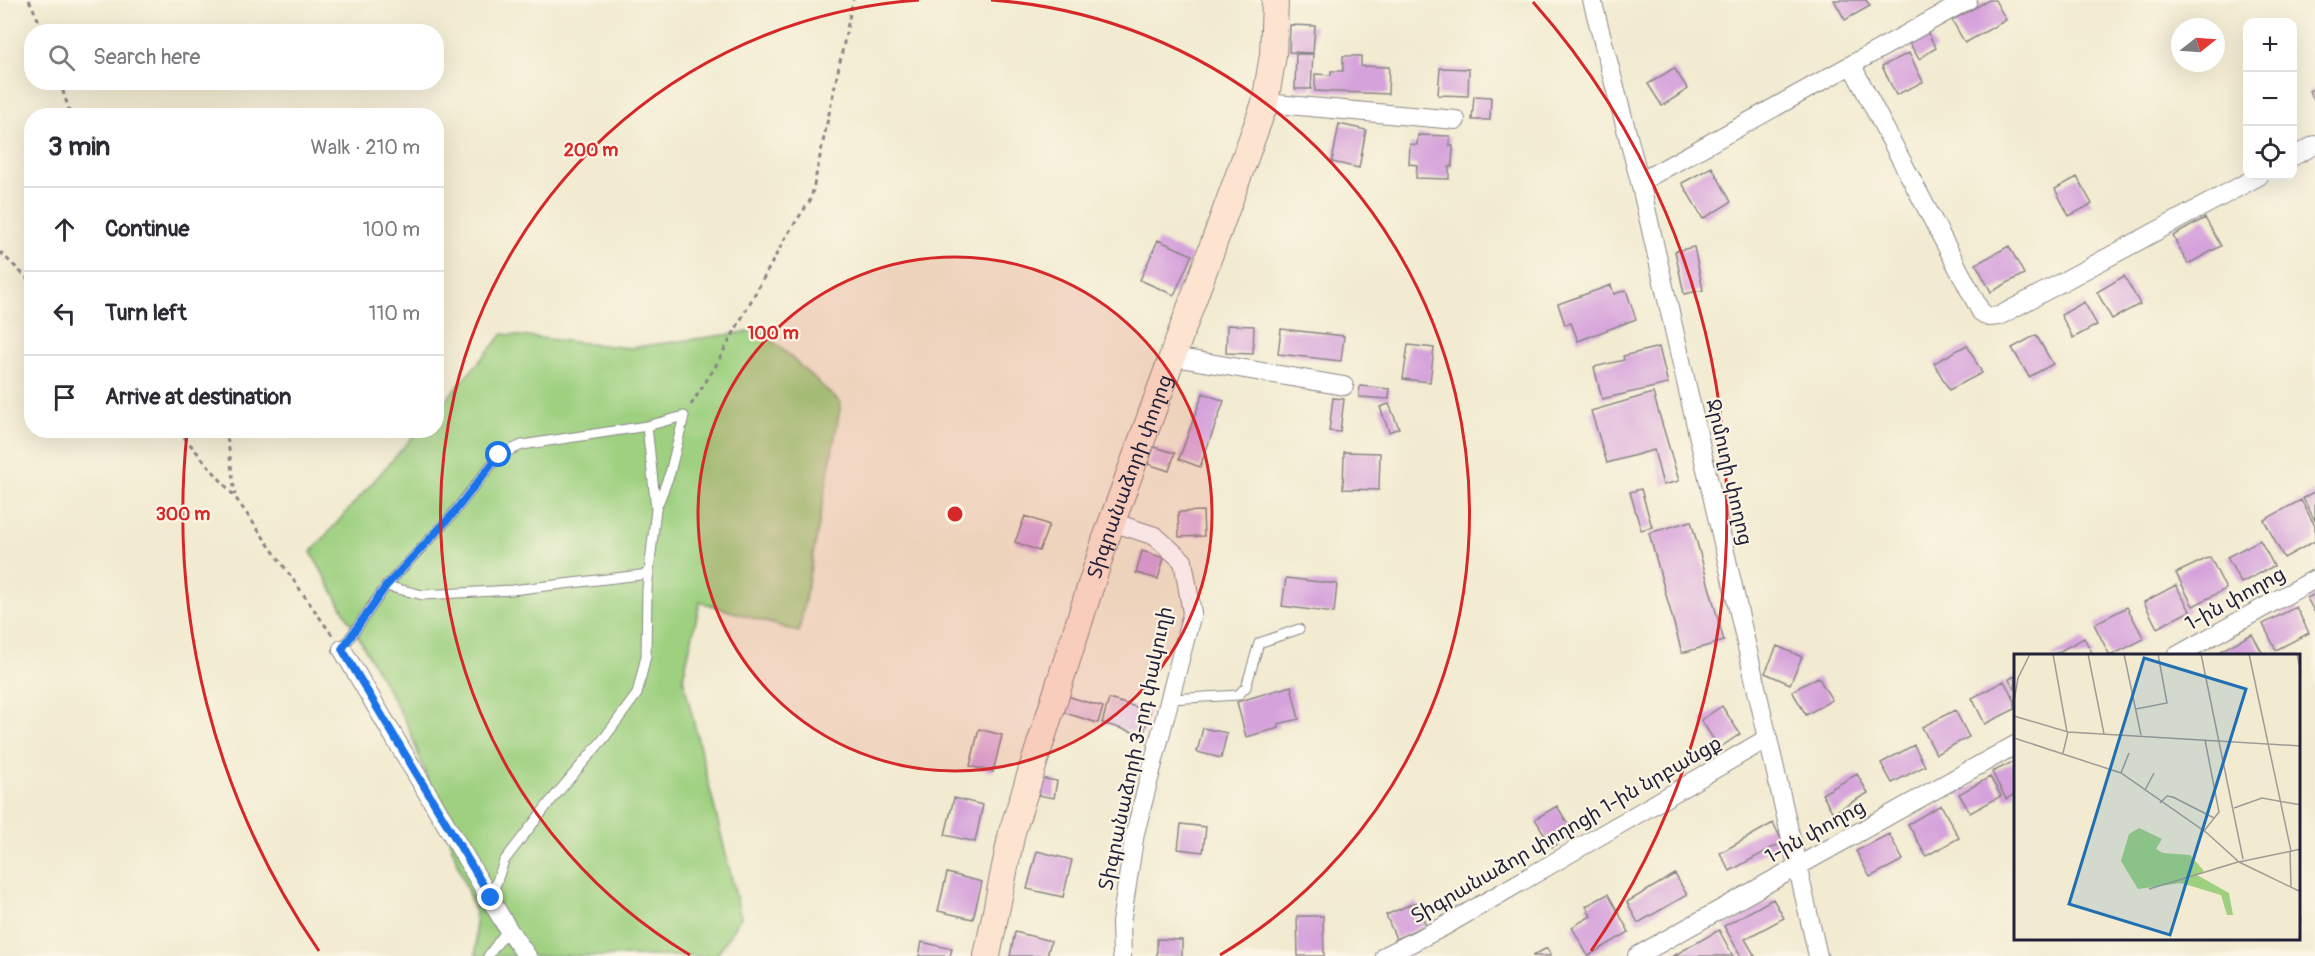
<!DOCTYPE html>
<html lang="en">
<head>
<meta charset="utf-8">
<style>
  body { margin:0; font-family:Pangolin,"Noto Sans Armenian",sans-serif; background:#f7f7f7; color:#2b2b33 }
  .controls { position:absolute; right:18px; top:18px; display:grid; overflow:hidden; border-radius:12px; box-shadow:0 6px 24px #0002 }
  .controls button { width:54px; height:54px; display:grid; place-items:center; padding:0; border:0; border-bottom:2px solid #e1e1e2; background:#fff; color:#2b2b33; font:30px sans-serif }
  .compass { position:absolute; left:2171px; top:18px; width:54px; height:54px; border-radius:50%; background:#fff; box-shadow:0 6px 24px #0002; rotate:73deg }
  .stop { position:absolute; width:18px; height:18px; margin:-14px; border:4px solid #1a73e8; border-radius:50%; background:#fff }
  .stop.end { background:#1a73e8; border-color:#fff; box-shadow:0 2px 6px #0008 }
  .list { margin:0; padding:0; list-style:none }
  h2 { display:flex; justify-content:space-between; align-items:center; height:78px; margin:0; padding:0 24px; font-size:26px }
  h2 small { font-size:20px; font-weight:400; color:#7c7c81 }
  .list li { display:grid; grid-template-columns:39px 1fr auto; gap:18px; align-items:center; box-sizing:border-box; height:84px; padding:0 24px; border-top:2px solid #e1e1e2 }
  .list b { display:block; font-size:22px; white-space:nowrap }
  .list em { font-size:20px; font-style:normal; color:#7c7c81 }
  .icon { flex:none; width:33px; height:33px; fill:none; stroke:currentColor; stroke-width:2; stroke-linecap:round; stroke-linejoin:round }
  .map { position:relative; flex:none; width:2315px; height:956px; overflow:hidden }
  .search { position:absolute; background:#fff; box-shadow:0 6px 24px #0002; left:24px; top:24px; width:420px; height:66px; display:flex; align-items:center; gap:15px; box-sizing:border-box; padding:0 21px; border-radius:24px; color:#7c7c81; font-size:22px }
  .panel { position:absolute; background:#fff; box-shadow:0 6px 24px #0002; left:24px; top:108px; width:420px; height:330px; border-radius:24px }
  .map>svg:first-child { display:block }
  .green { fill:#9ed080; stroke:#60795e; stroke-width:1.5 }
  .building { fill:#d6a2db }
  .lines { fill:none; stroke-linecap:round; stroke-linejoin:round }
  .lane-casing { stroke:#8a8686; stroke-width:11 }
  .street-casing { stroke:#8a8686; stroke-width:20 }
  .secondary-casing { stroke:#8a8686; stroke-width:28 }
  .path { stroke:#8a8686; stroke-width:3; stroke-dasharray:4.5 4.5; stroke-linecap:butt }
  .lane { stroke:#fff; stroke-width:9 }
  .street { stroke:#fff; stroke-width:18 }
  .secondary { stroke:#fde4d1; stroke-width:26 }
  .route { stroke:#1a73e8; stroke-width:8 }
  .ring { fill:none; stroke:#d62828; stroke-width:3 }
  .labels { text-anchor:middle; stroke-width:4.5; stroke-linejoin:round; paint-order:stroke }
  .street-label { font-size:20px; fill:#22223b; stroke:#fcf5e5 }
  .inset-road { fill:none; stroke:#9f9b95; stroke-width:1.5 }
  .view { fill:#1f6fb2; fill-opacity:0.15; stroke:#1f6fb2; stroke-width:3 }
  .inset-edge { fill:none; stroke:#22223b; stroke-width:3 }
  .centre { fill:#d62828; stroke:#fcf5e5; stroke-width:3 }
  .ring-label { font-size:18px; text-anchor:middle; font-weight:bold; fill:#d62828; stroke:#fcf5e5; stroke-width:4.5; stroke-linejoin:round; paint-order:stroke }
</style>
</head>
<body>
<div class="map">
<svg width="2315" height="956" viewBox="0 0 2315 956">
  <rect width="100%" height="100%" fill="#fcf5e5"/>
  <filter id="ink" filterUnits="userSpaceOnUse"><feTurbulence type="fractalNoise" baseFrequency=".0167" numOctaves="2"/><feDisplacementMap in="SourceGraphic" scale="12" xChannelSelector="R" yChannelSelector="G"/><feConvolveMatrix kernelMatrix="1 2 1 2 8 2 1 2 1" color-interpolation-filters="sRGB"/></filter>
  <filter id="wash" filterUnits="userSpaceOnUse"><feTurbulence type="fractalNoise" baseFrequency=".008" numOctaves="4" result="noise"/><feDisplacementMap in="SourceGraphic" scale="24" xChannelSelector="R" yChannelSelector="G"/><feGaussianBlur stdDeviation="1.35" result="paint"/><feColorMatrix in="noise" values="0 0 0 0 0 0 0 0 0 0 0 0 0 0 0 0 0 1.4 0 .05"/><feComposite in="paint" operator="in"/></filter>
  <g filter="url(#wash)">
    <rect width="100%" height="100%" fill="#f2ebd1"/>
    <!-- green -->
    <path class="green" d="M 761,330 L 841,403 L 799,632 L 700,602 L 683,678 L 741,917 L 716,956 L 476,956 L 475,912 L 409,728 L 311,552 L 418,431 L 436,430 L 437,410 L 503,334 L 629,348 Z"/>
    <g id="blocks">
      <!-- building -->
      <path class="building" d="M 1834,0 L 1866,0 L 1870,6 L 1845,20 Z
        M 1989,0 L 1995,0 L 2006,20 L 1965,43 L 1952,20 Z
        M 1290,25 L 1315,26 L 1313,53 L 1289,52 Z
        M 1926,30 L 1936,48 L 1919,59 L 1908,41 Z
        M 1909,53 L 1923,82 L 1896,95 L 1882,66 Z
        M 1296,54 L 1313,54 L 1311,89 L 1295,89 Z
        M 1343,56 L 1361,56 L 1361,66 L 1389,67 L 1388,94 L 1315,91 L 1315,74 L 1331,75 L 1331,71 L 1343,71 Z
        M 1440,68 L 1469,69 L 1468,96 L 1438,95 Z
        M 1674,68 L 1688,89 L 1662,106 L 1648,84 Z
        M 2315,88 L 2315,102 L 2309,91 Z
        M 1474,96 L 1491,97 L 1490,120 L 1472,120 Z
        M 1339,124 L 1366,130 L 1359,168 L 1332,162 Z
        M 1418,135 L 1450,136 L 1450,146 L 1453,146 L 1452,167 L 1449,167 L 1449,179 L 1416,178 L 1417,165 L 1409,164 L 1410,144 L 1417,145 Z
        M 1712,167 L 1731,202 L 1703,219 L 1682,183 Z
        M 2077,177 L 2092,204 L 2069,216 L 2055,189 Z
        M 2205,218 L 2221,246 L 2188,264 L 2173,236 Z
        M 1158,240 L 1192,255 L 1174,295 L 1140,280 Z
        M 2009,246 L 2024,274 L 1991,292 L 1976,264 Z
        M 1694,247 L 1703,290 L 1684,294 L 1675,251 Z
        M 2124,276 L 2140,304 L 2112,319 L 2097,292 Z
        M 1611,285 L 1614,294 L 1626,290 L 1636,319 L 1578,341 L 1571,323 L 1565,325 L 1558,304 Z
        M 2084,302 L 2097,325 L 2073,338 L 2061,315 Z
        M 1227,325 L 1254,326 L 1253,354 L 1226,353 Z
        M 1281,329 L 1344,336 L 1341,361 L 1278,354 Z
        M 2036,335 L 2053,364 L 2029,377 L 2012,348 Z
        M 1408,345 L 1434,348 L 1430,382 L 1403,379 Z
        M 1967,345 L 1982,373 L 1949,390 L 1934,363 Z
        M 1659,347 L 1668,384 L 1602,399 L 1594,367 L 1624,360 L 1623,356 Z
        M 1360,386 L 1390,389 L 1389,399 L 1359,397 Z
        M 1203,393 L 1224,401 L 1200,467 L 1179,459 Z
        M 1653,393 L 1679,481 L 1663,485 L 1654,450 L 1607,463 L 1591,411 Z
        M 1333,398 L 1344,399 L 1340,432 L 1329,431 Z
        M 1389,404 L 1399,428 L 1389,432 L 1380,407 Z
        M 1154,447 L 1175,453 L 1169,471 L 1148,464 Z
        M 1344,452 L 1380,453 L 1379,490 L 1343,489 Z
        M 1641,489 L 1652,527 L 1641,530 L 1630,492 Z
        M 2315,491 L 2315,521 L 2303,498 Z
        M 2301,500 L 2315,526 L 2315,541 L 2284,558 L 2264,520 Z
        M 1203,511 L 1204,536 L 1179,537 L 1178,512 Z
        M 1025,516 L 1049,525 L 1039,551 L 1015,542 Z
        M 1691,521 L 1724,641 L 1682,653 L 1649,533 Z
        M 2260,540 L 2274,566 L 2241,583 L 2227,557 Z
        M 1142,551 L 1164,558 L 1158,579 L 1136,573 Z
        M 2210,557 L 2226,589 L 2193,606 L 2176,573 Z
        M 1286,578 L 1337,584 L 1334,613 L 1282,606 Z
        M 2176,585 L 2190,611 L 2157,628 L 2144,602 Z
        M 2315,594 L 2315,613 L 2307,598 Z
        M 2127,607 L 2144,639 L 2110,656 L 2094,624 Z
        M 2296,607 L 2309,633 L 2276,650 L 2263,624 Z
        M 2252,634 L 2264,656 L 2222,656 L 2220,651 Z
        M 2084,638 L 2094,656 L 2051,656 Z
        M 1777,646 L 1802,657 L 1790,684 L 1765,673 Z
        M 2015,676 L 2015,690 L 2009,679 Z
        M 1818,677 L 1832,700 L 1806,715 L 1792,691 Z
        M 2004,681 L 2015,701 L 2015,709 L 1985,724 L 1972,698 Z
        M 1291,686 L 1299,719 L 1278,724 L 1279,728 L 1246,737 L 1237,702 Z
        M 1067,696 L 1103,707 L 1098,723 L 1062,712 Z
        M 1109,699 L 1150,711 L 1143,735 L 1102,723 Z
        M 1722,706 L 1740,734 L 1719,748 L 1701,720 Z
        M 1955,710 L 1969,737 L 1936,754 L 1922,727 Z
        M 1203,728 L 1227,733 L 1221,758 L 1197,752 Z
        M 979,729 L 1002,735 L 993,772 L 970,766 Z
        M 1914,745 L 1925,766 L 1892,783 L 1881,763 Z
        M 2015,761 L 2015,794 L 2006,799 L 1992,772 Z
        M 1857,774 L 1868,793 L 1833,813 L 1822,794 Z
        M 1990,777 L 2001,796 L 1970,813 L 1959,794 Z
        M 1040,778 L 1057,781 L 1054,798 L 1037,795 Z
        M 954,798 L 983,805 L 975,842 L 945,835 Z
        M 1941,805 L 1959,838 L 1926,856 L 1908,824 Z
        M 1557,806 L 1574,834 L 1552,847 L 1535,819 Z
        M 1773,823 L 1783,842 L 1730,871 L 1720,853 Z
        M 1181,824 L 1206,827 L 1203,852 L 1178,849 Z
        M 1889,834 L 1903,860 L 1870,877 L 1856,851 Z
        M 1037,851 L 1072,860 L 1063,897 L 1027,889 Z
        M 947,873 L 982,882 L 973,919 L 938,911 Z
        M 1675,874 L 1687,895 L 1638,923 L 1627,902 Z
        M 1608,894 L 1629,932 L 1588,956 L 1572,927 L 1591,916 L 1586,906 Z
        M 1773,899 L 1784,918 L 1745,939 L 1755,956 L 1741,956 L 1724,926 Z
        M 1416,902 L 1426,925 L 1396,939 L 1386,915 Z
        M 1297,916 L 1323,916 L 1324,956 L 1298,956 Z
        M 1719,930 L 1733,956 L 1673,956 Z
        M 1015,932 L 1051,941 L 1047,956 L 1010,956 Z
        M 1157,939 L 1182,940 L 1182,956 L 1157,956 Z
        M 922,942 L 952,949 L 950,956 L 919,956 Z
        M 1547,948 L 1551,956 L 1532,956 Z"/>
    </g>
  </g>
  <g filter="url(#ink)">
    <use href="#blocks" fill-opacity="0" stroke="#8a8686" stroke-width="1.5"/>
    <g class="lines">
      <defs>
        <path id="lane" d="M 386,586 L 423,595 L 512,590 L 649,574
          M 342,649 L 386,586 L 452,515 L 499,455 L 522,445 L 647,426 L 684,416 L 670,473 L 656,509
          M 1171,699 L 1238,695 L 1246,687 L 1259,643 L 1299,629
          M 491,898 L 504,861 L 549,803 L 605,737 L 637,694 L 646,656 L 647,589 L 656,509 L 647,426
          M 488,956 L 508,929"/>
        <path id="street" d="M 1592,0 L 1640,182 L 1818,956
          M 1852,66 L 1981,312 L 1989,317 L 1999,316 L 2259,176
          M 1265,103 L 1456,120
          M 2292,157 L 2315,145
          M 1640,182 L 1968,0
          M 1174,357 L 1344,386
          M 1112,522 L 1155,536 L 1183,561 L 1192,613 L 1135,833 L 1121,923 L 1122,956
          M 342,649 L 508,929 L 527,956
          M 2176,656 L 2315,579
          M 1385,956 L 1443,927 L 1768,738
          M 1637,956 L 2015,745"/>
        <g id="secondary">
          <path id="s1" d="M 987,956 L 1012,832 L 1105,541 L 1265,103 L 1273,55 L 1275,0"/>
        </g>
      </defs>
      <!-- lane casing -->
      <use href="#lane" class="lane-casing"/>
      <!-- street casing -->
      <use href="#street" class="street-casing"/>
      <!-- secondary casing -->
      <use href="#secondary" class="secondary-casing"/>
      <!-- path -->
      <path class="path" d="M 29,0 L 44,32
        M 60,82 L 71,116
        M 0,252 L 32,283
        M 691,405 L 715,367 L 787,235 L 811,199 L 853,0
        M 178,430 L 235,497 L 332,635
        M 224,430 L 228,442 L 235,495"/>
      <!-- lane -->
      <use href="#lane" class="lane"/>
      <!-- street -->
      <use href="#street" class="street"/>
      <!-- secondary -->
      <use href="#secondary" class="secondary"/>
    </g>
  </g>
  <g class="lines" filter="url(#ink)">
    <!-- route -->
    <path class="route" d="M 491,898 L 342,649 L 386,586 L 452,515 L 499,455"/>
  </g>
  <!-- distance rings -->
  <circle cx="955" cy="514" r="257" fill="#d62828" fill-opacity=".12"/>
  <g class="ring">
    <circle cx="955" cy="514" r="257"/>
    <path d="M690 955A515 515 0 0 1 919 0M991 0A515 515 0 0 1 1220 955"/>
    <path d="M319 951A772 772 0 0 1 187 433M1533 2A772 772 0 0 1 1591 951"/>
  </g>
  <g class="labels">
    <!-- street labels -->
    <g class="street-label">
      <text transform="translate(1730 472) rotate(77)" y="7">Ջրմուղի փողոց</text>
      <text dy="7" stroke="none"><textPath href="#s1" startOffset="501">Տիգրանաձորի փողոց</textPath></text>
      <text transform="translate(2235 598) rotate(-29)" y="7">1-ին փողոց</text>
      <text transform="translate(1135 748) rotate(-78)" y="7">Տիգրանաձորի 3-րդ փակուղի</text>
      <text transform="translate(1566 829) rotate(-30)" y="7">Տիգրանաձոր փողոցի 1-ին նրբանցք</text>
      <text transform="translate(1815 831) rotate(-29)" y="7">1-ին փողոց</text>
    </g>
  </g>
  <!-- overview -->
  <g transform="translate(2014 654)">
    <rect width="286" height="286" fill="#f2ebd1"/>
    <path d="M 125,174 L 148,185 L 142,195 L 149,199 L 176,201 L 190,217 L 183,221 L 215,239 L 219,261 L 213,261 L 207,241 L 167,229 L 124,235 L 107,207 L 115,180 Z" fill="#9ed080"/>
    <path class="inset-road" d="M 39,0 L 53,78M 74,0 L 90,80M 110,0 L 127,81M 187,0 L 229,205M 235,0 L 277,197M 283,0 L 287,19M 0,47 L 4,24 L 16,0M 122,55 L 153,49 L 144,0M 0,62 L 54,78 L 287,92M 0,84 L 107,119 L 193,179 L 225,208 L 287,238M 49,99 L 54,78M 107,119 L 115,99M 131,136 L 140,119M 146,149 L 153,142 L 159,143 L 200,164M 220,154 L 248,144 L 287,151M 190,177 L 205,158 L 191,86M 276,197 L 277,233M 225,208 L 287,195M 135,235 L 224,208M 285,286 L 287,263"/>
    <path class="view" d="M 130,4 L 232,35 L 156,281 L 55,250 Z"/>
    <rect width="286" height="286" class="inset-edge"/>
  </g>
  <circle cx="955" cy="514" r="9" class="centre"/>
  <g class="ring-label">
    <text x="591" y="156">200 m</text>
    <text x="773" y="339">100 m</text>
    <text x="183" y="520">300 m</text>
  </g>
</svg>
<div class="controls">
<button>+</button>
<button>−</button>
<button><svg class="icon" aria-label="locate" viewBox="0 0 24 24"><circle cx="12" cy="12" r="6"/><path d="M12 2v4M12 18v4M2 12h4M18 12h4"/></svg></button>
</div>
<svg class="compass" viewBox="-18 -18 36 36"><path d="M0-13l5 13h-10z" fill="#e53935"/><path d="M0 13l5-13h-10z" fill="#7c7c81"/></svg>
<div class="stop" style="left:499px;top:455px"></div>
<div class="stop end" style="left:491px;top:898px"></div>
<div class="search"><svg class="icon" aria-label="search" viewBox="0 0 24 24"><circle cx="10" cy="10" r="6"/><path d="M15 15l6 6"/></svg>Search here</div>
<section class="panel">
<h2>3 min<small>Walk · 210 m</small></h2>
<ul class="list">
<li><svg class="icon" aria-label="ahead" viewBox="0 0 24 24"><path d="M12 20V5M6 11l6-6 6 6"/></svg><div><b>Continue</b></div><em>100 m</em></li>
<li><svg class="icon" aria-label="left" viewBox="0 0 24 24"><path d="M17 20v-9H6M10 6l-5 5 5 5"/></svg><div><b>Turn left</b></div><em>110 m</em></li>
<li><svg class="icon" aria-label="arrive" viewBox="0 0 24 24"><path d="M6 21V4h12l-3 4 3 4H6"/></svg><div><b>Arrive at destination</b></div></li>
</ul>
</section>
</div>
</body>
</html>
